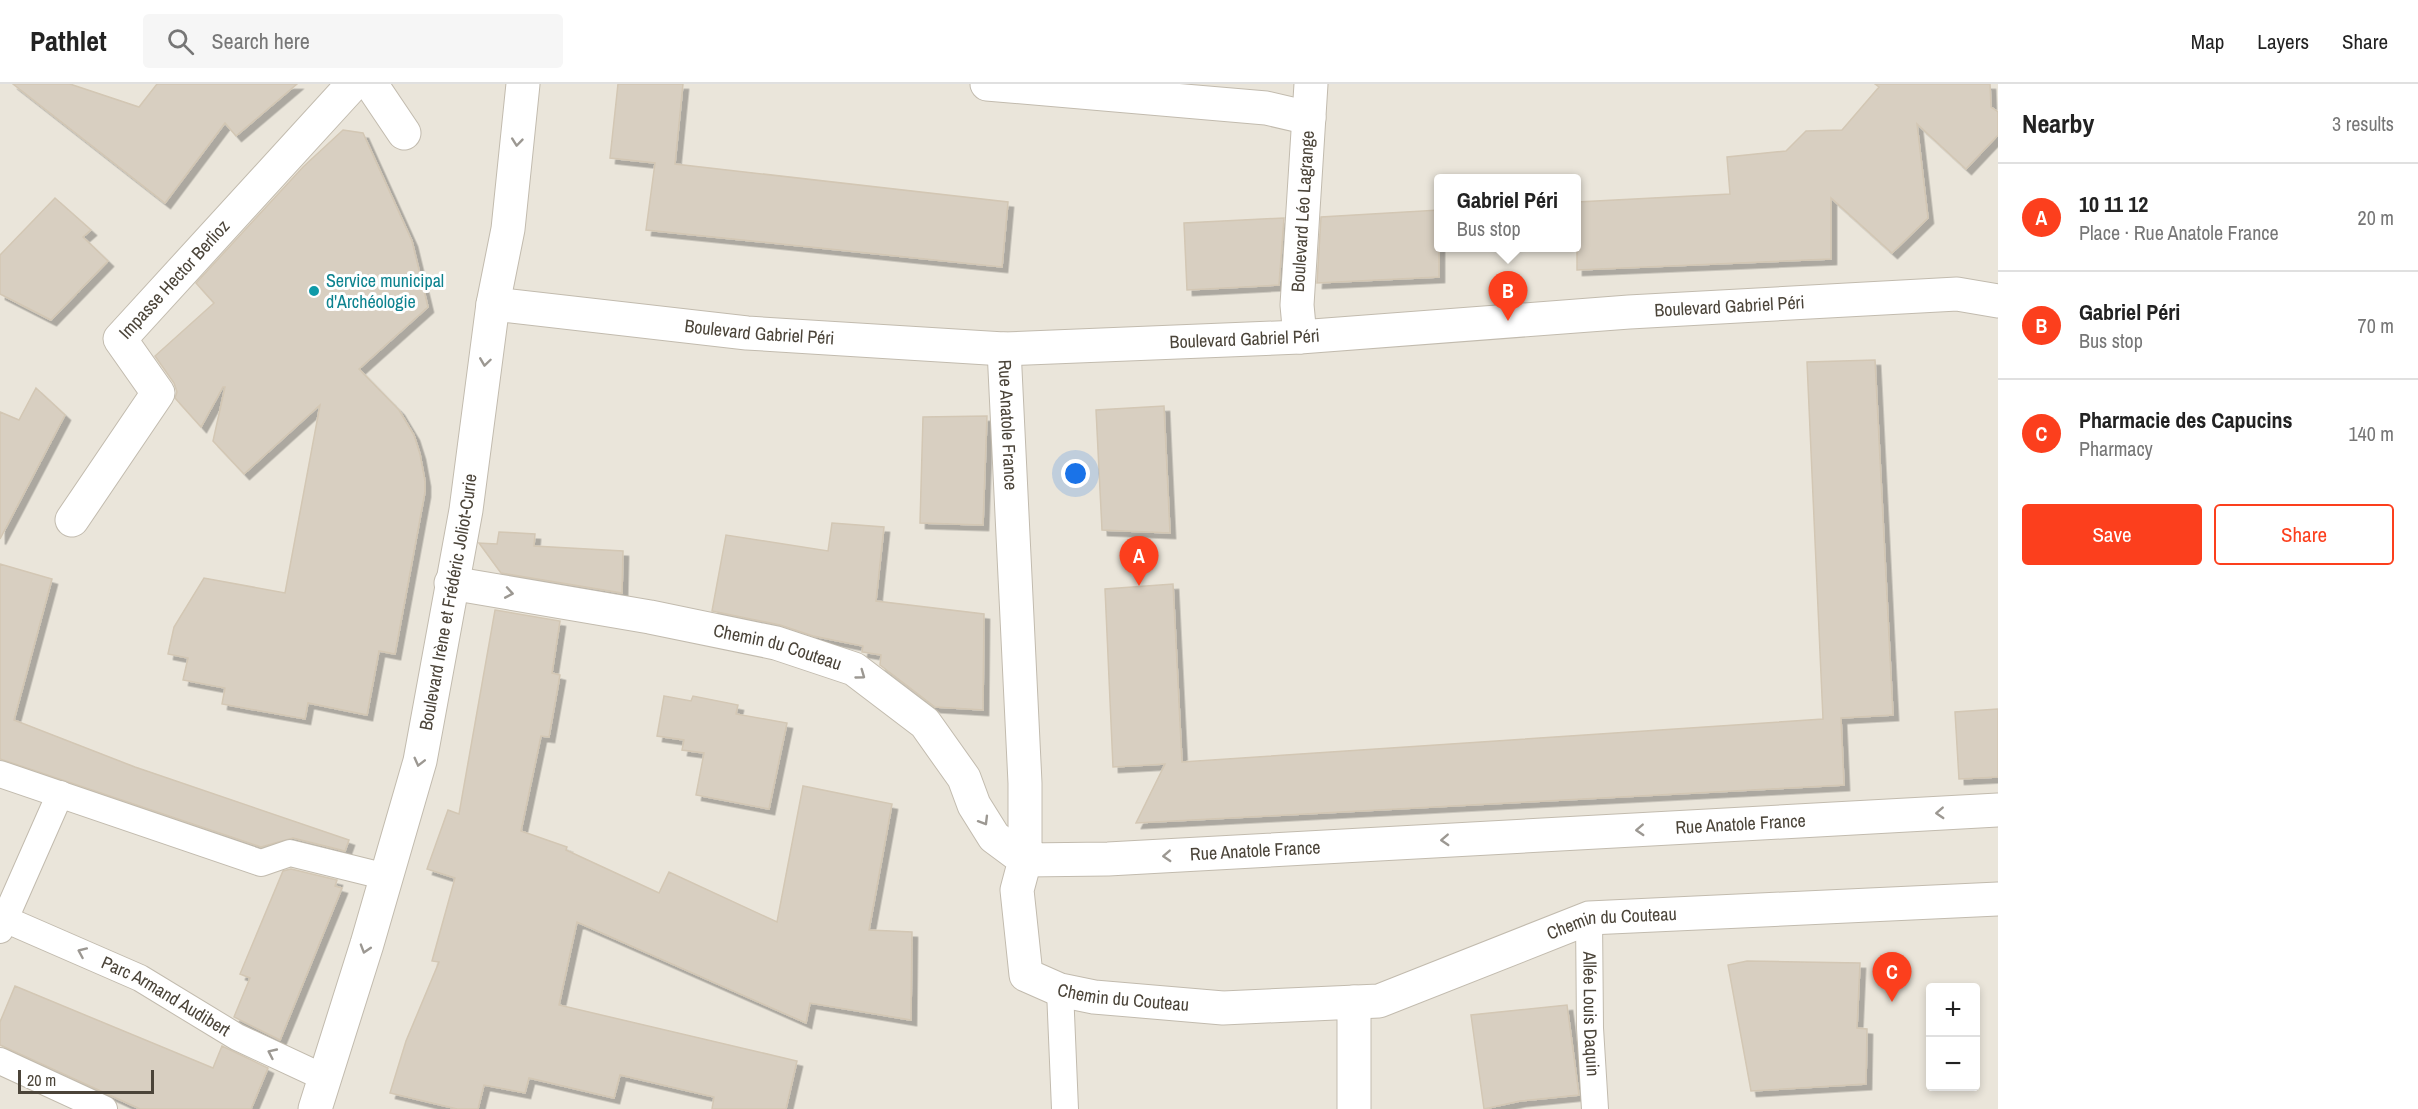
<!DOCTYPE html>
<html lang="en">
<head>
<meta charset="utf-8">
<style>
  body { margin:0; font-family:"Archivo Narrow",sans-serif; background:#f6f6f6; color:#222 }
  .controls { position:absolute; right:18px; bottom:18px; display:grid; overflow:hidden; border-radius:6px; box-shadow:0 3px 9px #0003 }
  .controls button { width:54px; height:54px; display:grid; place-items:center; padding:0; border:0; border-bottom:2px solid #e0e0e0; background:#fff; color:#222; font:30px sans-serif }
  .scale { position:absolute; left:18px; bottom:15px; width:136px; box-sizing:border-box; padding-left:6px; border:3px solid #4b4439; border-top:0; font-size:16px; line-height:21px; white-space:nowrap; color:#4b4439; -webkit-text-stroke:4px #fff; paint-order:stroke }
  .you { position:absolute; left:1076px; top:390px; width:21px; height:21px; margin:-15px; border:4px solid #fff; border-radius:50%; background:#1a73e8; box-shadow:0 0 0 9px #1a73e833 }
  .badge { display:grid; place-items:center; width:39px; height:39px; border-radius:50%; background:#fc3f1d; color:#fff; font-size:20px; font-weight:700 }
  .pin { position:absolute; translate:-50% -50px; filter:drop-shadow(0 2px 3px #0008) }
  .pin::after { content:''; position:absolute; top:32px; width:21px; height:18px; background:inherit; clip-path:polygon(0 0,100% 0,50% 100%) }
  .popup { position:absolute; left:1434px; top:90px; width:147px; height:78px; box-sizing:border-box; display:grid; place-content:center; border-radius:6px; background:#fff; filter:drop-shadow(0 2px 4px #0005); font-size:20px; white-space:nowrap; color:#767676 }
  .popup b { font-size:22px; color:#222 }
  .popup::after { content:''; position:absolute; left:50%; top:100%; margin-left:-12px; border:12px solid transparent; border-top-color:#fff }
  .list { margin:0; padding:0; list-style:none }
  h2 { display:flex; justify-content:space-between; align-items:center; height:78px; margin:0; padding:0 24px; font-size:26px }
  h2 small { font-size:20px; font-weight:400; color:#767676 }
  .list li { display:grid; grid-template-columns:39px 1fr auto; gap:18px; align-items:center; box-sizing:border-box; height:108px; padding:0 24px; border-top:2px solid #e0e0e0 }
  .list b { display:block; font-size:22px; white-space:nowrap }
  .list p { margin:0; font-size:20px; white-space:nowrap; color:#767676 }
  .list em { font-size:20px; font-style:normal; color:#767676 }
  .actions { display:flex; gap:12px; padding:18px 24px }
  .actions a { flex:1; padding:14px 0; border:2px solid #fc3f1d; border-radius:6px; text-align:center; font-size:21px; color:#fc3f1d }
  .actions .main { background:#fc3f1d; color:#fff }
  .icon { flex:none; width:33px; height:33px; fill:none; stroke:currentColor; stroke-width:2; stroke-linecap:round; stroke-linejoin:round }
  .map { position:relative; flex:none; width:1998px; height:1025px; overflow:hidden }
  header { display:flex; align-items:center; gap:36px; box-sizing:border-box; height:84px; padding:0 30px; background:#fff; border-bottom:2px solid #e0e0e0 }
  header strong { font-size:28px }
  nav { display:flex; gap:33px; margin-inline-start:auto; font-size:21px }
  .search { width:420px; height:54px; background:#f6f6f6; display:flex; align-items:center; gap:15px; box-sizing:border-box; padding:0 21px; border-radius:6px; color:#767676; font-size:22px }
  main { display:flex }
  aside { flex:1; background:#fff }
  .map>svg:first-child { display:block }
  .residential { fill:#eae5da; fill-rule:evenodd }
  .building { fill:#d8cfc1; stroke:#d3c7b4; stroke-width:1.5; filter:url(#shadow) }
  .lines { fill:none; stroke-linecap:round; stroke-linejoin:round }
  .lane-casing { stroke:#c2bbae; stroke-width:28 }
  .street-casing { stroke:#c2bbae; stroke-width:35 }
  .lane { stroke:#fff; stroke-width:26 }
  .street { stroke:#fff; stroke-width:33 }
  .oneway { stroke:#9c9892 }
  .culture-dot { fill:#0f9aa8; stroke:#fff; stroke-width:2 }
  .labels { text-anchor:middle; stroke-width:6; stroke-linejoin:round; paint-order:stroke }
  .street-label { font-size:18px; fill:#4b4439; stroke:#fff }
  .culture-label { font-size:18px; fill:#0d838f; stroke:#fff; text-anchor:start }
</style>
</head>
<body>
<header>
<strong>Pathlet</strong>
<div class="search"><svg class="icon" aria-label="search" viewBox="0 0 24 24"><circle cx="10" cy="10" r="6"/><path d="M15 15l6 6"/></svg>Search here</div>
<nav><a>Map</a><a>Layers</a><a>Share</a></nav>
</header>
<main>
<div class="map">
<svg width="1998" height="1025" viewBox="0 0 1998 1025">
  <defs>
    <filter id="shadow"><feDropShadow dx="5.5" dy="5.5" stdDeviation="0" flood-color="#0004"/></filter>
  </defs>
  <rect width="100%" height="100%" fill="#f6f3ec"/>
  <!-- residential -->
  <path class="residential" d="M 0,0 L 1998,0 L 1998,1025 L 0,1025 ZM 1439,94 L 1577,94 L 1577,164 L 1439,164 ZM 1930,904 L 1976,904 L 1976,1002 L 1930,1002 Z"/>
  <!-- building -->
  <path class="building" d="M 13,0 L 70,0 L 139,23 L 157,0 L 297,0 L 236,52 L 225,39 L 165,119 Z
    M 618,0 L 683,0 L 675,80 L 1008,118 L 1002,183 L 646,146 L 655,79 L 610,74 Z
    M 1875,0 L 1990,0 L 1991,23 L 1998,28 L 1998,51 L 1966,85 L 1917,40 L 1928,134 L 1892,169 L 1831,114 L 1831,175 L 1577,186 L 1577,118 L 1730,110 L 1727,73 L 1786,67 L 1806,47 L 1842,46 L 1879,3 Z
    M 343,46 L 363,49 L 412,157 L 428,223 L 359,285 L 399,326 L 414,351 L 420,370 L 425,397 L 425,408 L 395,570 L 379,567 L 367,631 L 308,619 L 305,635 L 222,620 L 225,604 L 183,596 L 188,574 L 168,570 L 174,543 L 204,494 L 285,509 L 320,321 L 244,390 L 213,357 L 225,303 L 223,303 L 201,343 L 175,314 L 177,308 L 174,299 L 155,272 L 214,219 L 196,199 L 303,83 Z
    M 55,114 L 91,146 L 83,153 L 108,177 L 51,236 L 0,210 L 0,171 Z
    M 1439,126 L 1439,193 L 1317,199 L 1321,133 Z
    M 1284,134 L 1279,201 L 1187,206 L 1184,139 Z
    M 1875,276 L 1893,631 L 1841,634 L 1844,701 L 1136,739 L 1165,680 L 1113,683 L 1105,505 L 1173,500 L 1182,678 L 1823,635 L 1807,278 Z
    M 36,304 L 65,331 L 0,455 L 0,328 L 19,336 Z
    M 1164,322 L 1170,449 L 1102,446 L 1096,326 Z
    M 987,332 L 983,441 L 920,439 L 923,333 Z
    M 832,439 L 884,443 L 876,517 L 984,530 L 983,626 L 935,623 L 880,581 L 881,571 L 862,568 L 863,562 L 813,552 L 780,541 L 712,527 L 726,451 L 828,467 Z
    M 499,448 L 535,450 L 534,462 L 623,467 L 622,509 L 501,489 L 479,459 L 497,460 Z
    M 0,480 L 52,495 L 14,636 L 135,683 L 349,756 L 345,767 L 293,754 L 261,763 L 0,675 Z
    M 495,526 L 560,537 L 552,589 L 560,591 L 549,653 L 541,652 L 521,747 L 567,763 L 566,766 L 659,809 L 669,788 L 777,838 L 803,702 L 892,720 L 869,846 L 912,848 L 911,936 L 810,919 L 806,939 L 577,838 L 559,921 L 797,977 L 786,1025 L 712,1025 L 714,1013 L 620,991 L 614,1014 L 529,994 L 525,1009 L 484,1001 L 478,1025 L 457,1025 L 390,1009 L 406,957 L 439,878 L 432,877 L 455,794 L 427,785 L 448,726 L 459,730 Z
    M 664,612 L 691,617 L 693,612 L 738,621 L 736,630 L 787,639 L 769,725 L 696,711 L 704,669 L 682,666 L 684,656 L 657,652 Z
    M 1998,625 L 1998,693 L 1959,695 L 1955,628 Z
    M 291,785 L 337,796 L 335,802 L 342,804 L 280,956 L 234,933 L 250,894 L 240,890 L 283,787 Z
    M 1747,877 L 1860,879 L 1857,944 L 1867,945 L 1866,1000 L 1751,1007 L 1728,881 Z
    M 15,902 L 213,984 L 222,962 L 268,984 L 251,1025 L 140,1025 L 0,961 L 0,938 Z
    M 1567,921 L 1579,1011 L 1520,1017 L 1484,1025 L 1471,931 Z"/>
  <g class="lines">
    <defs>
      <g id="lane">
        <path d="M 0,690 L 261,779 L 290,769 L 387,793"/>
        <path id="s1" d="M 0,833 L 140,894 L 237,953 L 325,994"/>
        <path id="s2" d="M 1589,834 L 1590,944 L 1595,1025"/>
        <path d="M 0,846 L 60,710"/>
        <path d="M 1060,906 L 1065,1025"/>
        <path d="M 0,977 L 104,1025"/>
      </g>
      <g id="street">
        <path d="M 371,0 L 404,49"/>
        <path d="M 987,0 L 1266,24 L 1309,34"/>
        <path id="s3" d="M 493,220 L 747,249 L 1004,265 L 1300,253 L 1629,228 L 1957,210 L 1998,217"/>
        <path id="s4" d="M 1300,253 L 1297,221 L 1311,0"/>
        <path id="s5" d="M 1004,265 L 1025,699 L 1025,776 L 1108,775 L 1998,726"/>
        <path id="s6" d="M 72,436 L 158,309 L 120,255 L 353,0"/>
        <path id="s7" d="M 451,499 L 650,533 L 776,559 L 854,585 L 925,639 L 964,694 L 974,721 L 994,753 L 1025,776 L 1017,806 L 1026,891 L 1060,906 L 1094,913 L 1223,924 L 1379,917 L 1589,834 L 1998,815"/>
        <path d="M 1354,918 L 1354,1025"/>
        <path id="s8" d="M 315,1025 L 367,860 L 420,677 L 466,426 L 493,220 L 508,145 L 523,0"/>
      </g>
    </defs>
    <!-- lane casing -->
    <use href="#lane" class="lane-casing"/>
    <!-- street casing -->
    <use href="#street" class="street-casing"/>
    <!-- lane -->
    <use href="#lane" class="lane"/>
    <!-- street -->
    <use href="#street" class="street"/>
  </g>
  <!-- one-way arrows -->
  <defs><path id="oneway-chevron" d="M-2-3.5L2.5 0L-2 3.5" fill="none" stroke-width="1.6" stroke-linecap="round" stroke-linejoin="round" transform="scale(1.5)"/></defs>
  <g class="oneway">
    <use href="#oneway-chevron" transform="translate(517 58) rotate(96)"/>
    <use href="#oneway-chevron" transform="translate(485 278) rotate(98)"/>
    <use href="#oneway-chevron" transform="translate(509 509) rotate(10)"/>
    <use href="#oneway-chevron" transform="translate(861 591) rotate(36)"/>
    <use href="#oneway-chevron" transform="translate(419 678) rotate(104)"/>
    <use href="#oneway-chevron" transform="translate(1940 729) rotate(177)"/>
    <use href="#oneway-chevron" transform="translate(984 737) rotate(59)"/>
    <use href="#oneway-chevron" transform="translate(1640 746) rotate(177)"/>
    <use href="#oneway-chevron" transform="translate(1445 756) rotate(177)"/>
    <use href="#oneway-chevron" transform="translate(1167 772) rotate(177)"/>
    <use href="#oneway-chevron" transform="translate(365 865) rotate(107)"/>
    <use href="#oneway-chevron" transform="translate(82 868) rotate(-156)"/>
    <use href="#oneway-chevron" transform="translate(272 969) rotate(-155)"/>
  </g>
  <!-- markers -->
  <circle class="culture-dot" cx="314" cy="207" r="6"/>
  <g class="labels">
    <!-- street labels -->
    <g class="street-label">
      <text dy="6" stroke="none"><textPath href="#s4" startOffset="126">Boulevard Léo Lagrange</textPath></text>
      <text dy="6" stroke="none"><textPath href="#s6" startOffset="300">Impasse Hector Berlioz</textPath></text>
      <text dy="6" stroke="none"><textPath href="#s3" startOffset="1240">Boulevard Gabriel Péri</textPath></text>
      <text dy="6" stroke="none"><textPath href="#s3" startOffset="268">Boulevard Gabriel Péri</textPath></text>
      <text dy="6" stroke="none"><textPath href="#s3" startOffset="754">Boulevard Gabriel Péri</textPath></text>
      <text dy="6" stroke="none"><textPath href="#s5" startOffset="76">Rue Anatole France</textPath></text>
      <text dy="6" stroke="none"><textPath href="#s8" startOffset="525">Boulevard Irène et Frédéric Joliot-Curie</textPath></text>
      <text dy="6" stroke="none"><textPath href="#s7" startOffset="333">Chemin du Couteau</textPath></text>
      <text dy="6" stroke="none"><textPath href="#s5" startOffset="1228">Rue Anatole France</textPath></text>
      <text dy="6" stroke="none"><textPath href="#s5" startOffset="742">Rue Anatole France</textPath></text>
      <text dy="6" stroke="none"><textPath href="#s7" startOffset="1396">Chemin du Couteau</textPath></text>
      <text dy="6" stroke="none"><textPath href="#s7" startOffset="892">Chemin du Couteau</textPath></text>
      <text dy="6" stroke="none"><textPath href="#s1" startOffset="184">Parc Armand Audibert</textPath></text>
      <text dy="6" stroke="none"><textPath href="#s2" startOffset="96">Allée Louis Daquin</textPath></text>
    </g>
    <!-- culture labels -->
    <g class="culture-label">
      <text x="326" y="203">Service municipal<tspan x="326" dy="21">d'Archéologie</tspan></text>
    </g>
  </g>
</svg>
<div class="controls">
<button>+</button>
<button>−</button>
</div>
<div class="scale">20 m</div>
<div class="you"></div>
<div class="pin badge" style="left:1139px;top:502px">A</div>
<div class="pin badge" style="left:1508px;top:237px">B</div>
<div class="popup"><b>Gabriel Péri</b>Bus stop</div>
<div class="pin badge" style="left:1892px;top:918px">C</div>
</div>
<aside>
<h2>Nearby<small>3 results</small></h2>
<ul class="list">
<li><span class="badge">A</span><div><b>10 11 12</b><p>Place · Rue Anatole France</p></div><em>20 m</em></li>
<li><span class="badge">B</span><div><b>Gabriel Péri</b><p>Bus stop</p></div><em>70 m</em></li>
<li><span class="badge">C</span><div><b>Pharmacie des Capucins</b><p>Pharmacy</p></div><em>140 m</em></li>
</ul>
<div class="actions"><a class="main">Save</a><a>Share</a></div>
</aside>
</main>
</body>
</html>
